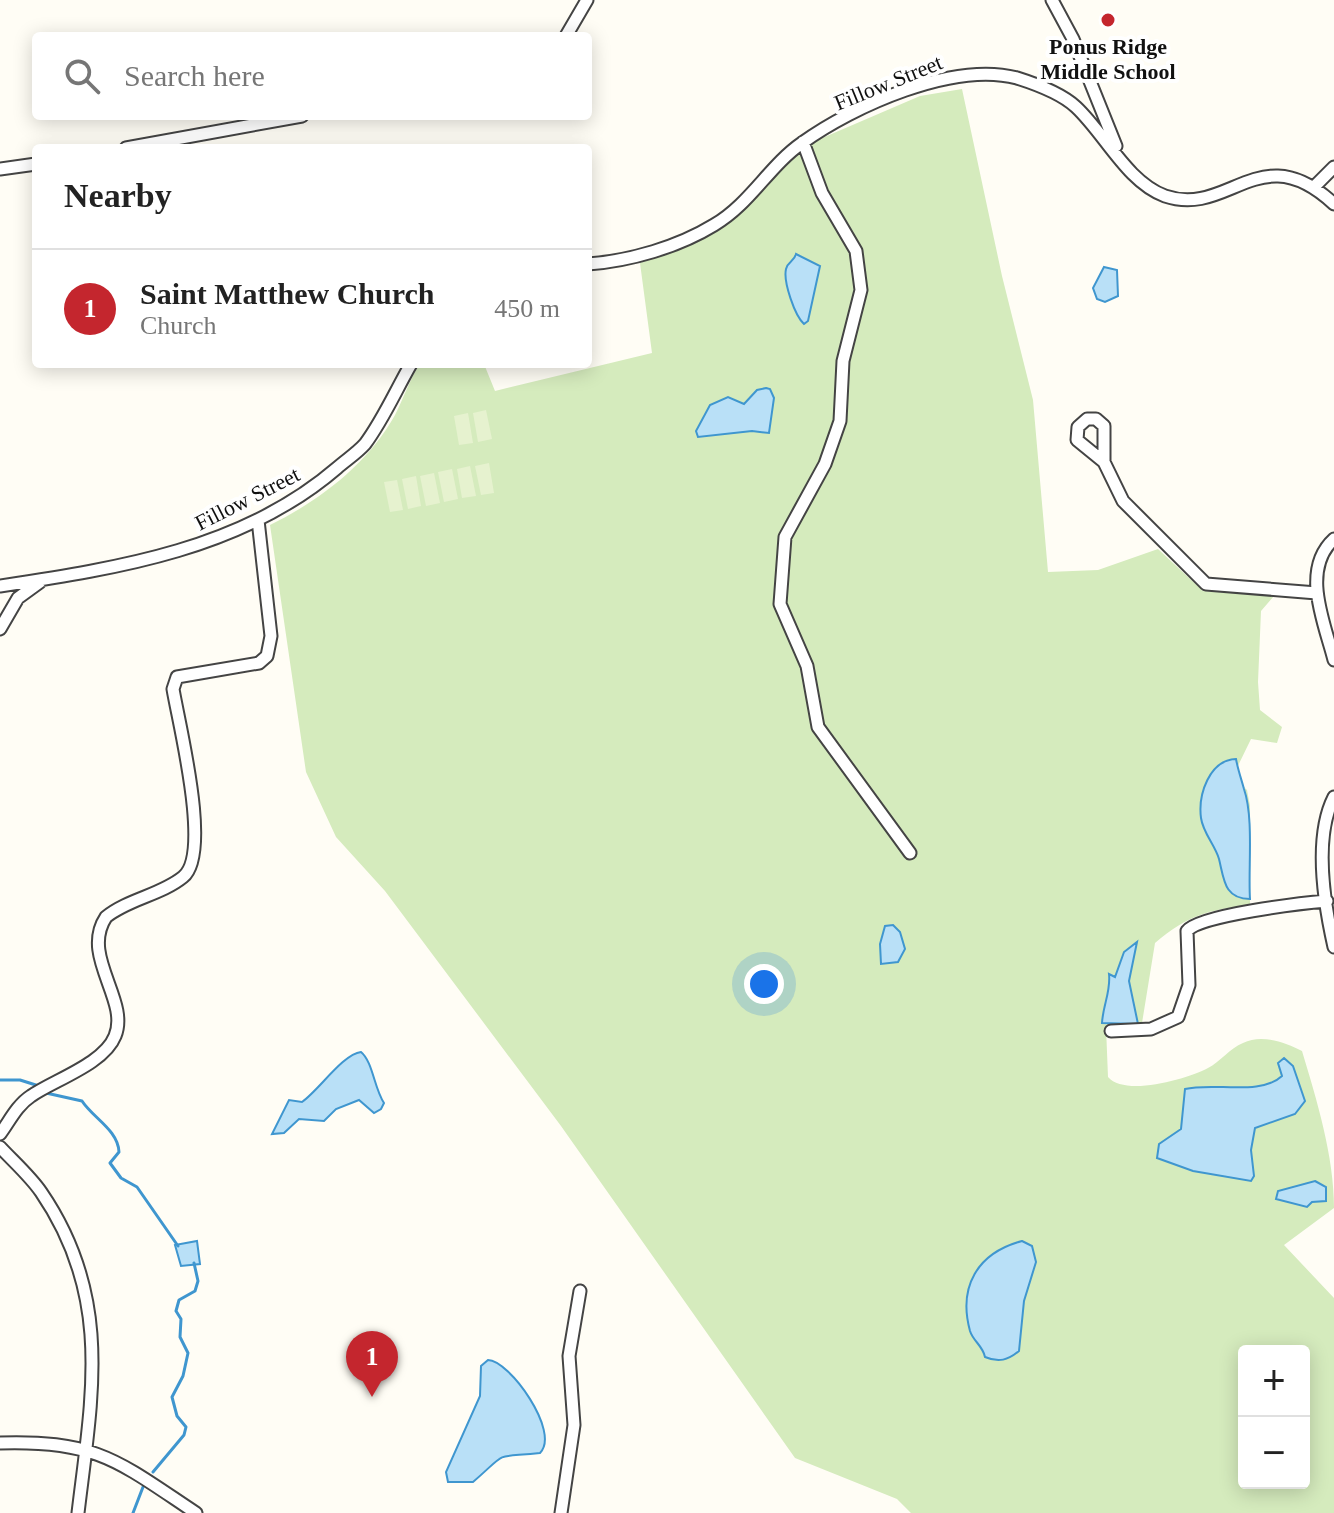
<!DOCTYPE html>
<html lang="en">
<head>
<meta charset="utf-8">
<style>
  body { margin:0; font-family:Georgia,serif; background:#f6f6f6; color:#222 }
  .controls { position:absolute; right:24px; bottom:24px; display:grid; overflow:hidden; border-radius:8px; box-shadow:0 4px 20px #0003 }
  .controls button { width:72px; height:72px; display:grid; place-items:center; padding:0; border:0; border-bottom:2px solid #e0e0e0; background:#fff; color:#222; font:40px sans-serif }
  .you { position:absolute; left:764px; top:984px; width:28px; height:28px; margin:-20px; border:6px solid #fff; border-radius:50%; background:#1a73e8; box-shadow:0 0 0 12px #1a73e833 }
  .badge { display:grid; place-items:center; width:52px; height:52px; border-radius:50%; background:#c4262e; color:#fff; font-size:26px; font-weight:700 }
  .pin { position:absolute; translate:-50% -66px; filter:drop-shadow(0 2px 4px #0008) }
  .pin::after { content:''; position:absolute; top:42px; width:28px; height:24px; background:inherit; clip-path:polygon(0 0,100% 0,50% 100%) }
  .list { margin:0; padding:0; list-style:none }
  h2 { display:flex; justify-content:space-between; align-items:center; height:104px; margin:0; padding:0 32px; font-size:34px }
  h2 small { font-size:26px; font-weight:400; color:#767676 }
  .list li { display:grid; grid-template-columns:52px 1fr auto; gap:24px; align-items:center; box-sizing:border-box; height:120px; padding:0 32px; border-top:2px solid #e0e0e0 }
  .list b { display:block; font-size:30px; white-space:nowrap }
  .list p { margin:0; font-size:26px; white-space:nowrap; color:#767676 }
  .list em { font-size:26px; font-style:normal; color:#767676 }
  .icon { flex:none; width:44px; height:44px; fill:none; stroke:currentColor; stroke-width:2; stroke-linecap:round; stroke-linejoin:round }
  .map { position:relative; flex:none; width:1334px; height:1513px; overflow:hidden }
  .search { position:absolute; background:#fff; box-shadow:0 4px 20px #0003; left:32px; top:32px; width:560px; height:88px; display:flex; align-items:center; gap:20px; box-sizing:border-box; padding:0 28px; border-radius:8px; color:#767676; font-size:30px }
  .panel { position:absolute; background:#fff; box-shadow:0 4px 20px #0003; left:32px; top:144px; width:560px; height:224px; border-radius:8px }
  .map>svg:first-child { display:block }
  .green { fill:#d5ebbd; fill-rule:evenodd }
  .pitch { fill:#e6f2cf }
  .water { fill:#b9e0f7; stroke:#3f96cf; stroke-width:2 }
  .lines { fill:none; stroke-linecap:round; stroke-linejoin:round }
  .stream { stroke:#3f96cf; stroke-width:3 }
  .minor-casing { stroke:#444; stroke-width:15 }
  .minor { stroke:#fff; stroke-width:11 }
  .poi-dot { fill:#c4262e; stroke:#fff; stroke-width:3 }
  .labels { text-anchor:middle; stroke-width:8; stroke-linejoin:round; paint-order:stroke }
  .poi-label { font-size:22px; font-weight:bold; fill:#111; stroke:#fff }
  .street-label { font-size:22px; fill:#111; stroke:#fff }
</style>
</head>
<body>
<div class="map">
<svg width="1334" height="1513" viewBox="0 0 1334 1513">
  <rect width="100%" height="100%" fill="#fffdf5"/>
  <!-- green -->
  <path class="green" d="M 962,89 L 1002,276 L 1033,400 L 1048,572 L 1098,570 L 1158,549 L 1203,591 L 1274,596 L 1261,611 L 1258,682 L 1260,710 L 1282,727 L 1277,743 L 1251,739 L 1233,776 L 1247,790 L 1250,806 L 1250,905 C 1208,910 1188,915 1155,943 L 1142,1023 L 1112,1020 L 1106,1027 L 1108,1077 C 1125,1097 1187,1079 1208,1068 C 1220,1062 1230,1048 1243,1043 C 1261,1034 1285,1042 1302,1051 C 1317,1101 1334,1156 1334,1208 L 1284,1245 L 1334,1298 L 1334,1513 L 911,1513 L 897,1499 L 795,1458 L 561,1126 L 385,891 L 336,837 L 306,772 L 270,525 C 319,501 368,464 395,415 C 404,398 409,380 420,364 L 484,364 L 495,391 L 652,353 L 640,263 L 727,224 L 794,156 L 813,142 L 920,96 ZM 1244,1351 L 1304,1351 L 1304,1483 L 1244,1483 Z"/>
  <!-- pitch -->
  <path class="pitch" d="M 486,410 L 492,439 L 478,442 L 473,413 Z
    M 468,413 L 473,443 L 459,445 L 454,416 Z
    M 489,463 L 494,493 L 481,495 L 475,466 Z
    M 470,466 L 476,496 L 462,498 L 457,469 Z
    M 452,469 L 458,499 L 444,502 L 438,472 Z
    M 434,473 L 440,503 L 426,506 L 420,476 Z
    M 416,476 L 421,506 L 408,509 L 402,479 Z
    M 397,480 L 403,510 L 390,512 L 384,482 Z"/>
  <!-- water -->
  <path class="water" d="M 796,254 L 820,266 L 808,321 L 804,324 C 795,316 783,282 786,269 C 788,261 794,262 796,254 Z
    M 1104,267 L 1117,270 L 1118,296 L 1105,302 L 1097,299 L 1093,288 Z
    M 766,388 L 770,389 L 774,398 L 769,433 L 752,431 L 698,437 L 696,431 L 710,405 L 728,397 L 744,404 L 757,390 Z
    M 1236,759 C 1238,770 1241,778 1244,789 C 1254,818 1248,869 1250,899 C 1224,899 1224,879 1219,859 C 1215,845 1203,833 1201,818 C 1198,795 1209,760 1236,759 Z
    M 893,925 L 900,932 L 905,949 L 898,962 L 881,964 L 880,944 L 885,926 Z
    M 1137,942 L 1129,981 L 1138,1024 L 1102,1023 C 1103,1005 1111,991 1109,974 L 1115,977 L 1124,952 Z
    M 361,1052 C 373,1062 374,1088 384,1103 L 381,1109 L 374,1113 L 359,1100 L 336,1109 L 324,1121 L 299,1119 L 284,1133 L 272,1134 L 289,1100 L 302,1102 C 319,1090 343,1054 361,1052 Z
    M 1284,1058 L 1293,1066 L 1305,1101 L 1295,1114 L 1255,1128 L 1251,1150 L 1254,1176 L 1251,1181 L 1193,1171 L 1157,1158 L 1159,1144 L 1181,1129 L 1185,1089 C 1213,1082 1261,1096 1282,1076 L 1278,1063 Z
    M 1315,1181 L 1326,1187 L 1326,1201 L 1312,1202 L 1307,1207 L 1276,1199 L 1278,1191 Z
    M 197,1241 L 200,1264 L 181,1266 L 175,1245 Z
    M 1022,1241 L 1032,1246 L 1036,1262 L 1024,1301 L 1019,1351 C 1008,1360 999,1363 985,1357 C 983,1346 973,1341 970,1331 C 958,1287 977,1253 1022,1241 Z
    M 488,1360 C 509,1360 561,1432 540,1453 C 491,1458 510,1450 473,1482 L 448,1482 L 446,1472 L 480,1396 L 481,1366 Z"/>
  <g class="lines">
    <!-- stream -->
    <path class="stream" d="M 0,1080 L 20,1080 L 39,1086
      M 46,1093 L 82,1101 C 93,1118 118,1130 119,1152 L 110,1163 L 121,1178 L 137,1187 L 178,1246
      M 153,1472 L 184,1435 L 186,1427 L 177,1416 L 172,1397 L 183,1376 L 188,1353 L 180,1337 L 181,1319 L 176,1311 L 179,1300 L 195,1291 L 198,1281 L 194,1263
      M 133,1513 L 143,1487"/>
    <defs>
      <path id="minor" d="M 1052,0 L 1073,39 L 1116,146
        M 566,36 L 587,0
        M 803,142 L 822,193 L 856,251 L 861,290 L 843,361 L 840,421 L 825,464 L 785,537 L 780,604 L 807,666 L 818,727 L 910,853
        M 126,148 L 302,116
        M 0,169 L 36,164
        M 1314,187 L 1334,167
        M 588,264 C 630,261 678,247 714,225 C 750,204 769,166 802,143 C 853,106 954,61 1017,78 C 1036,84 1061,93 1076,107 C 1105,134 1127,182 1165,196 C 1229,218 1260,135 1334,204
        M 1104,462 L 1077,440 L 1078,427 L 1087,419 L 1096,419 L 1104,426 L 1104,462 L 1123,501 L 1206,584 L 1317,593
        M 1334,539 C 1300,570 1325,624 1334,660
        M 0,586 C 119,568 243,549 337,468 C 346,460 357,453 365,444 C 383,420 396,390 411,364
        M 0,629 L 18,598 L 40,582
        M 1334,797 C 1313,838 1324,903 1334,947
        M 1111,1031 L 1151,1029 L 1178,1017 L 1189,985 L 1187,931 C 1199,915 1303,903 1327,901
        M 0,1134 C 9,1122 17,1105 31,1096 C 54,1080 104,1064 115,1036 C 130,1000 80,956 106,917 C 128,899 161,895 183,877 C 212,854 179,725 173,689 L 177,677 L 259,663 L 267,656 L 271,636 L 258,520
        M 0,1147 C 14,1162 30,1176 41,1192 C 113,1297 92,1396 78,1513
        M 0,1443 C 98,1440 119,1462 196,1513
        M 561,1513 L 574,1425 L 569,1356 L 580,1291"/>
    </defs>
    <!-- minor casing -->
    <use href="#minor" class="minor-casing"/>
    <!-- minor -->
    <use href="#minor" class="minor"/>
  </g>
  <!-- markers -->
  <circle class="poi-dot" cx="1108" cy="20" r="8"/>
  <g class="labels">
    <!-- poi labels -->
    <g class="poi-label">
      <text x="1108" y="54">Ponus Ridge<tspan x="1108" dy="25">Middle School</tspan></text>
    </g>
    <!-- street labels -->
    <g class="street-label">
      <text transform="translate(888 82) rotate(-22)" y="8">Fillow Street</text>
      <text transform="translate(247 498) rotate(-27)" y="8">Fillow Street</text>
    </g>
  </g>
</svg>
<div class="controls">
<button>+</button>
<button>−</button>
</div>
<div class="you"></div>
<div class="pin badge" style="left:372px;top:1397px">1</div>
<div class="search"><svg class="icon" aria-label="search" viewBox="0 0 24 24"><circle cx="10" cy="10" r="6"/><path d="M15 15l6 6"/></svg>Search here</div>
<section class="panel">
<h2>Nearby<small></small></h2>
<ul class="list">
<li><span class="badge">1</span><div><b>Saint Matthew Church</b><p>Church</p></div><em>450 m</em></li>
</ul>
</section>
</div>
</body>
</html>
